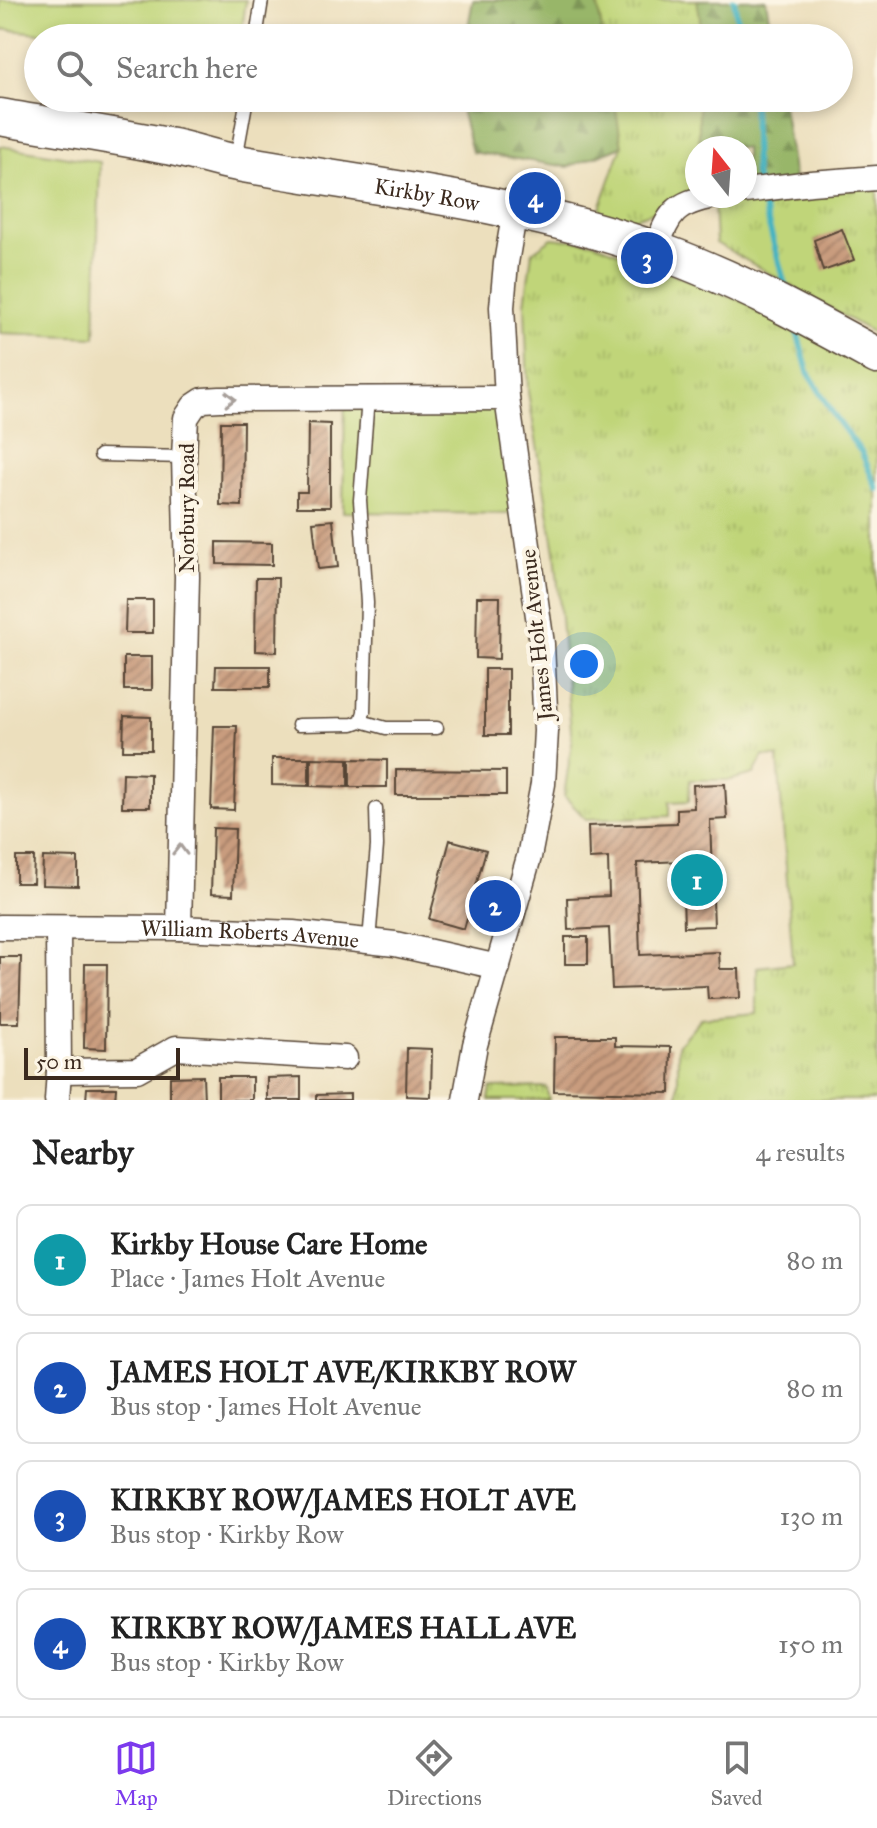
<!DOCTYPE html>
<html lang="en">
<head>
<meta charset="utf-8">
<style>
  body { margin:0; font-family:"IM FELL Great Primer",serif; background:#f6f6f6; color:#222 }
  .compass { position:absolute; left:685px; top:136px; width:72px; height:72px; border-radius:50%; background:#fff; box-shadow:0 4px 12px #0003; rotate:343deg }
  .scale { position:absolute; left:24px; bottom:20px; width:156px; box-sizing:border-box; padding-left:8px; border:4px solid #3b2a1e; border-top:0; font-size:22px; line-height:28px; white-space:nowrap; color:#3b2a1e; -webkit-text-stroke:6px #fcf5e5; paint-order:stroke }
  .you { position:absolute; left:584px; top:664px; width:28px; height:28px; margin:-20px; border:6px solid #fff; border-radius:50%; background:#1a73e8; box-shadow:0 0 0 12px #1a73e833 }
  .badge { display:grid; place-items:center; width:52px; height:52px; border-radius:50%; background:#7c3aed; color:#fff; font-size:26px; font-weight:700 }
  .pin { position:absolute; translate:-50% -50%; border:4px solid #fff; box-shadow:0 2px 8px #0006 }
  .list { margin:0; padding:0; list-style:none }
  h2 { display:flex; justify-content:space-between; align-items:center; height:104px; margin:0; padding:0 32px; font-size:34px }
  h2 small { font-size:26px; font-weight:400; color:#767676 }
  .list li { display:grid; grid-template-columns:52px 1fr auto; gap:24px; align-items:center; box-sizing:border-box; height:112px; margin:0 16px 16px; padding:0 16px; border:2px solid #e0e0e0; border-radius:16px }
  .list b { display:block; font-size:30px; white-space:nowrap }
  .list p { margin:0; font-size:26px; white-space:nowrap; color:#767676 }
  .list em { font-size:26px; font-style:normal; color:#767676 }
  .icon { flex:none; width:44px; height:44px; fill:none; stroke:currentColor; stroke-width:2; stroke-linecap:round; stroke-linejoin:round }
  .map { position:relative; flex:none; width:877px; height:1100px; overflow:hidden }
  .search { position:absolute; background:#fff; box-shadow:0 4px 12px #0003; left:24px; right:24px; top:24px; height:88px; display:flex; align-items:center; gap:20px; box-sizing:border-box; padding:0 28px; border-radius:44px; color:#767676; font-size:30px }
  .sheet { height:616px; background:#fff }
  nav { display:flex; justify-content:space-around; align-items:center; box-sizing:border-box; height:112px; border-top:2px solid #e0e0e0; background:#fff; font-size:22px; color:#767676 }
  nav a { display:grid; justify-items:center; gap:4px }
  nav .on { color:#7c3aed }
  .map>svg:first-child { display:block }
  .grass { fill:#c0d579; stroke:#7e804c; stroke-width:2 }
  .forest { fill:url(#forest-firs); stroke:#6a7044; stroke-width:2 }
  .park { fill:url(#park-tufts); stroke:#7e804c; stroke-width:2 }
  .lines { fill:none; stroke-linecap:round; stroke-linejoin:round }
  .stream { stroke:#45b3c1; stroke-width:6 }
  .building { fill:url(#building-hatch) }
  .lane-casing { stroke:#564536; stroke-width:15 }
  .street-casing { stroke:#564536; stroke-width:27 }
  .secondary-casing { stroke:#564536; stroke-width:39 }
  .lane { stroke:#fff; stroke-width:12 }
  .street { stroke:#fff; stroke-width:24 }
  .secondary { stroke:#fff; stroke-width:36 }
  .oneway { stroke:#a79f9a }
  .labels { text-anchor:middle; stroke-width:8; stroke-linejoin:round; paint-order:stroke }
  .street-label { font-size:22px; fill:#3b2a1e; stroke:#fcf5e5 }
</style>
</head>
<body>
<div class="map">
<svg width="877" height="1100" viewBox="0 0 877 1100">
  <defs>
    <pattern id="forest-firs" width="22" height="20" patternUnits="userSpaceOnUse" patternTransform="scale(2)"><rect width="22" height="20" fill="#98b669"/><path d="M5 1l3.5 6h-7zM16 11l3.5 6h-7z" fill="#7d9456"/></pattern>
    <pattern id="park-tufts" width="24" height="20" patternUnits="userSpaceOnUse" patternTransform="scale(2)"><rect width="24" height="20" fill="#c0d579"/><path d="M3 7l-1-3M5 7V3M7 7l1-3M15 17l-1-3M17 17v-4M19 17l1-3" fill="none" stroke="#a6b768"/></pattern>
    <pattern id="building-hatch" width="6" height="6" patternUnits="userSpaceOnUse" patternTransform="scale(2)"><rect width="6" height="6" fill="#c99c7e"/><path d="M-1 1l2-2M0 6l6-6M5 7l2-2" fill="none" stroke="#a47f67"/></pattern>
  </defs>
  <rect width="100%" height="100%" fill="#fcf5e5"/>
  <filter id="ink" filterUnits="userSpaceOnUse"><feTurbulence type="fractalNoise" baseFrequency=".0125" numOctaves="2"/><feDisplacementMap in="SourceGraphic" scale="16" xChannelSelector="R" yChannelSelector="G"/><feConvolveMatrix kernelMatrix="1 2 1 2 8 2 1 2 1" color-interpolation-filters="sRGB"/></filter>
  <filter id="wash" filterUnits="userSpaceOnUse"><feTurbulence type="fractalNoise" baseFrequency=".006" numOctaves="4" result="noise"/><feDisplacementMap in="SourceGraphic" scale="32" xChannelSelector="R" yChannelSelector="G"/><feGaussianBlur stdDeviation="1.8" result="paint"/><feColorMatrix in="noise" values="0 0 0 0 0 0 0 0 0 0 0 0 0 0 0 0 0 1.4 0 .05"/><feComposite in="paint" operator="in"/></filter>
  <g filter="url(#wash)">
    <rect width="100%" height="100%" fill="#ecdfbd"/>
    <!-- grass -->
    <path class="grass" d="M 0,0 L 246,0 L 241,38 L 92,38 L 0,29 Z
      M 0,146 L 100,162 L 95,337 L 0,333 Z
      M 345,398 L 507,398 L 523,514 L 343,512 Z"/>
    <!-- forest -->
    <path class="forest" d="M 473,0 L 600,0 L 607,38 L 466,38 Z
      M 697,0 L 766,0 L 772,38 L 697,38 Z
      M 458,98 L 615,98 L 622,146 L 568,167 L 472,152 Z
      M 697,98 L 782,98 L 795,185 L 745,192 L 745,148 L 698,148 Z"/>
    <!-- park -->
    <path class="park" d="M 597,0 L 697,0 L 700,17 L 699,38 L 603,38 Z
      M 614,98 L 699,98 L 699,148 L 697,148 L 698,199 L 592,230 L 622,146 Z
      M 877,184 L 877,335 L 716,243 L 714,205 L 811,190 Z
      M 552,238 L 592,242 L 772,313 L 877,375 L 877,1100 L 678,1100 L 678,1045 L 701,1018 L 757,1013 L 757,967 L 793,963 L 778,757 L 763,756 L 754,774 L 731,780 L 690,780 L 689,801 L 670,802 L 670,816 L 586,819 L 564,796 L 572,742 L 555,552 L 528,392 L 525,304 L 532,252 Z
      M 546,1087 L 549,1100 L 489,1100 L 491,1088 Z"/>
    <g class="lines">
      <!-- stream -->
      <path class="stream" d="M 734,0 L 740,38
        M 753,98 L 755,174 L 757,182
        M 760,193 L 786,288
        M 797,332 L 808,372 L 835,417 L 862,453 L 877,489"/>
    </g>
    <g id="blocks">
      <!-- building -->
      <path class="building" d="M 842,229 L 854,260 L 823,271 L 814,240 Z
        M 221,422 L 243,422 L 242,506 L 220,505 Z
        M 308,423 L 330,424 L 330,507 L 297,507 L 297,492 L 307,492 Z
        M 333,520 L 338,567 L 318,569 L 313,522 Z
        M 217,542 L 272,543 L 272,565 L 217,564 Z
        M 256,578 L 278,578 L 277,652 L 255,651 Z
        M 477,597 L 500,597 L 499,659 L 476,658 Z
        M 126,600 L 153,600 L 153,633 L 125,633 Z
        M 124,657 L 152,657 L 152,690 L 124,690 Z
        M 216,666 L 270,666 L 270,687 L 215,687 Z
        M 485,669 L 508,669 L 508,735 L 485,735 Z
        M 124,716 L 151,717 L 151,750 L 123,750 Z
        M 214,726 L 237,726 L 234,810 L 211,809 Z
        M 272,758 L 309,758 L 309,786 L 272,785 Z
        M 311,758 L 348,759 L 348,787 L 311,786 Z
        M 350,759 L 387,760 L 387,787 L 350,787 Z
        M 396,770 L 506,771 L 506,795 L 396,795 Z
        M 123,773 L 150,774 L 150,807 L 122,807 Z
        M 725,784 L 727,819 L 710,820 L 714,926 L 684,927 L 682,861 L 637,863 L 640,955 L 719,952 L 720,969 L 739,969 L 740,998 L 708,999 L 707,986 L 612,989 L 609,928 L 568,930 L 567,898 L 609,896 L 608,858 L 589,859 L 588,826 L 677,823 L 677,809 L 694,808 L 693,785 Z
        M 213,828 L 235,829 L 233,895 L 211,894 Z
        M 450,840 L 486,850 L 464,929 L 429,919 Z
        M 16,857 L 34,857 L 33,883 L 16,883 Z
        M 43,857 L 78,858 L 78,886 L 42,885 Z
        M 565,937 L 588,937 L 588,964 L 565,964 Z
        M 0,957 L 21,957 L 19,1023 L 0,1023 Z
        M 85,964 L 107,964 L 106,1049 L 84,1048 Z
        M 555,1037 L 615,1037 L 615,1046 L 671,1047 L 670,1093 L 554,1091 Z
        M 407,1048 L 432,1049 L 431,1097 L 406,1096 Z
        M 203,1076 L 204,1100 L 170,1100 L 170,1077 Z
        M 218,1077 L 252,1077 L 252,1100 L 218,1100 Z
        M 301,1077 L 301,1100 L 267,1100 L 267,1078 Z
        M 87,1088 L 116,1088 L 115,1100 L 86,1100 Z
        M 350,1094 L 350,1100 L 316,1100 L 316,1095 Z"/>
    </g>
  </g>
  <g filter="url(#ink)">
    <use href="#blocks" fill-opacity="0" stroke="#564536" stroke-width="2"/>
    <g class="lines">
      <defs>
        <path id="lane" d="M 256,38 L 262,0
          M 236,159 L 247,98
          M 100,455 L 184,457
          M 361,721 L 386,728 L 437,728
          M 298,725 L 353,724 L 361,721 L 364,712 L 367,603 L 360,500 L 368,398
          M 369,941 L 377,846 L 376,809"/>
        <g id="street">
          <path d="M 745,191 L 811,183 L 877,178"/>
          <path d="M 655,250 C 670,213 673,204 714,196"/>
          <path id="s1" d="M 0,927 L 179,928 L 293,933 L 395,944 L 498,967"/>
          <path d="M 179,928 L 187,577 L 184,457 L 186,418 L 194,406 L 203,400 L 220,399 L 507,398"/>
          <path d="M 59,1071 L 137,1070 L 176,1048 L 345,1058"/>
          <path d="M 57,1100 L 59,1071 L 58,929"/>
          <path d="M 465,1100 L 475,1045 L 529,857 L 543,784 L 546,731 L 542,644 L 507,398 L 502,307 L 506,263 L 515,210"/>
        </g>
        <g id="secondary">
          <path id="s2" d="M 0,117 C 56,127 112,135 167,146 C 191,150 214,159 238,163 C 379,188 523,202 659,251 C 735,278 806,317 877,356"/>
        </g>
      </defs>
      <!-- lane casing -->
      <use href="#lane" class="lane-casing"/>
      <!-- street casing -->
      <use href="#street" class="street-casing"/>
      <!-- secondary casing -->
      <use href="#secondary" class="secondary-casing"/>
      <!-- lane -->
      <use href="#lane" class="lane"/>
      <!-- street -->
      <use href="#street" class="street"/>
      <!-- secondary -->
      <use href="#secondary" class="secondary"/>
    </g>
    <!-- one-way arrows -->
    <defs><path id="oneway-chevron" d="M-2-3.5L2.5 0L-2 3.5" fill="none" stroke-width="1.6" stroke-linecap="round" stroke-linejoin="round" transform="scale(2)"/></defs>
    <g class="oneway">
      <use href="#oneway-chevron" transform="translate(230 399) rotate(-1)"/>
      <use href="#oneway-chevron" transform="translate(180 850) rotate(-89)"/>
    </g>
  </g>
  <g class="labels">
    <!-- street labels -->
    <g class="street-label">
      <text dy="8" stroke="none"><textPath href="#s2" startOffset="434">Kirkby Row</textPath></text>
      <text transform="translate(186 508) rotate(-90)" y="8">Norbury Road</text>
      <text transform="translate(536 635) rotate(-96)" y="8">James Holt Avenue</text>
      <text dy="8" stroke="none"><textPath href="#s1" startOffset="250">William Roberts Avenue</textPath></text>
    </g>
  </g>
</svg>
<svg class="compass" viewBox="-18 -18 36 36"><path d="M0-13l5 13h-10z" fill="#e53935"/><path d="M0 13l5-13h-10z" fill="#767676"/></svg>
<div class="scale">50 m</div>
<div class="you"></div>
<div class="pin badge" style="left:697px;top:880px;background:#0f9aa8">1</div>
<div class="pin badge" style="left:495px;top:906px;background:#1a4fb4">2</div>
<div class="pin badge" style="left:647px;top:258px;background:#1a4fb4">3</div>
<div class="pin badge" style="left:535px;top:198px;background:#1a4fb4">4</div>
<div class="search"><svg class="icon" aria-label="search" viewBox="0 0 24 24"><circle cx="10" cy="10" r="6"/><path d="M15 15l6 6"/></svg>Search here</div>
</div>
<section class="sheet">
<h2>Nearby<small>4 results</small></h2>
<ul class="list">
<li><span class="badge" style="background:#0f9aa8">1</span><div><b>Kirkby House Care Home</b><p>Place · James Holt Avenue</p></div><em>80 m</em></li>
<li><span class="badge" style="background:#1a4fb4">2</span><div><b>JAMES HOLT AVE/KIRKBY ROW</b><p>Bus stop · James Holt Avenue</p></div><em>80 m</em></li>
<li><span class="badge" style="background:#1a4fb4">3</span><div><b>KIRKBY ROW/JAMES HOLT AVE</b><p>Bus stop · Kirkby Row</p></div><em>130 m</em></li>
<li><span class="badge" style="background:#1a4fb4">4</span><div><b>KIRKBY ROW/JAMES HALL AVE</b><p>Bus stop · Kirkby Row</p></div><em>150 m</em></li>
</ul>
</section>
<nav>
<a class="on"><svg class="icon" aria-label="map" viewBox="0 0 24 24"><path d="M3 6l6-2 6 2 6-2v14l-6 2-6-2-6 2zM9 4v14M15 6v14"/></svg>Map</a>
<a><svg class="icon" aria-label="directions" viewBox="0 0 24 24"><path d="M12 3l9 9-9 9-9-9zM9 14v-3h6M13 9l2 2-2 2"/></svg>Directions</a>
<a><svg class="icon" aria-label="saved" viewBox="0 0 24 24"><path d="M7 4h10v16l-5-4-5 4z"/></svg>Saved</a>
</nav>
</body>
</html>
